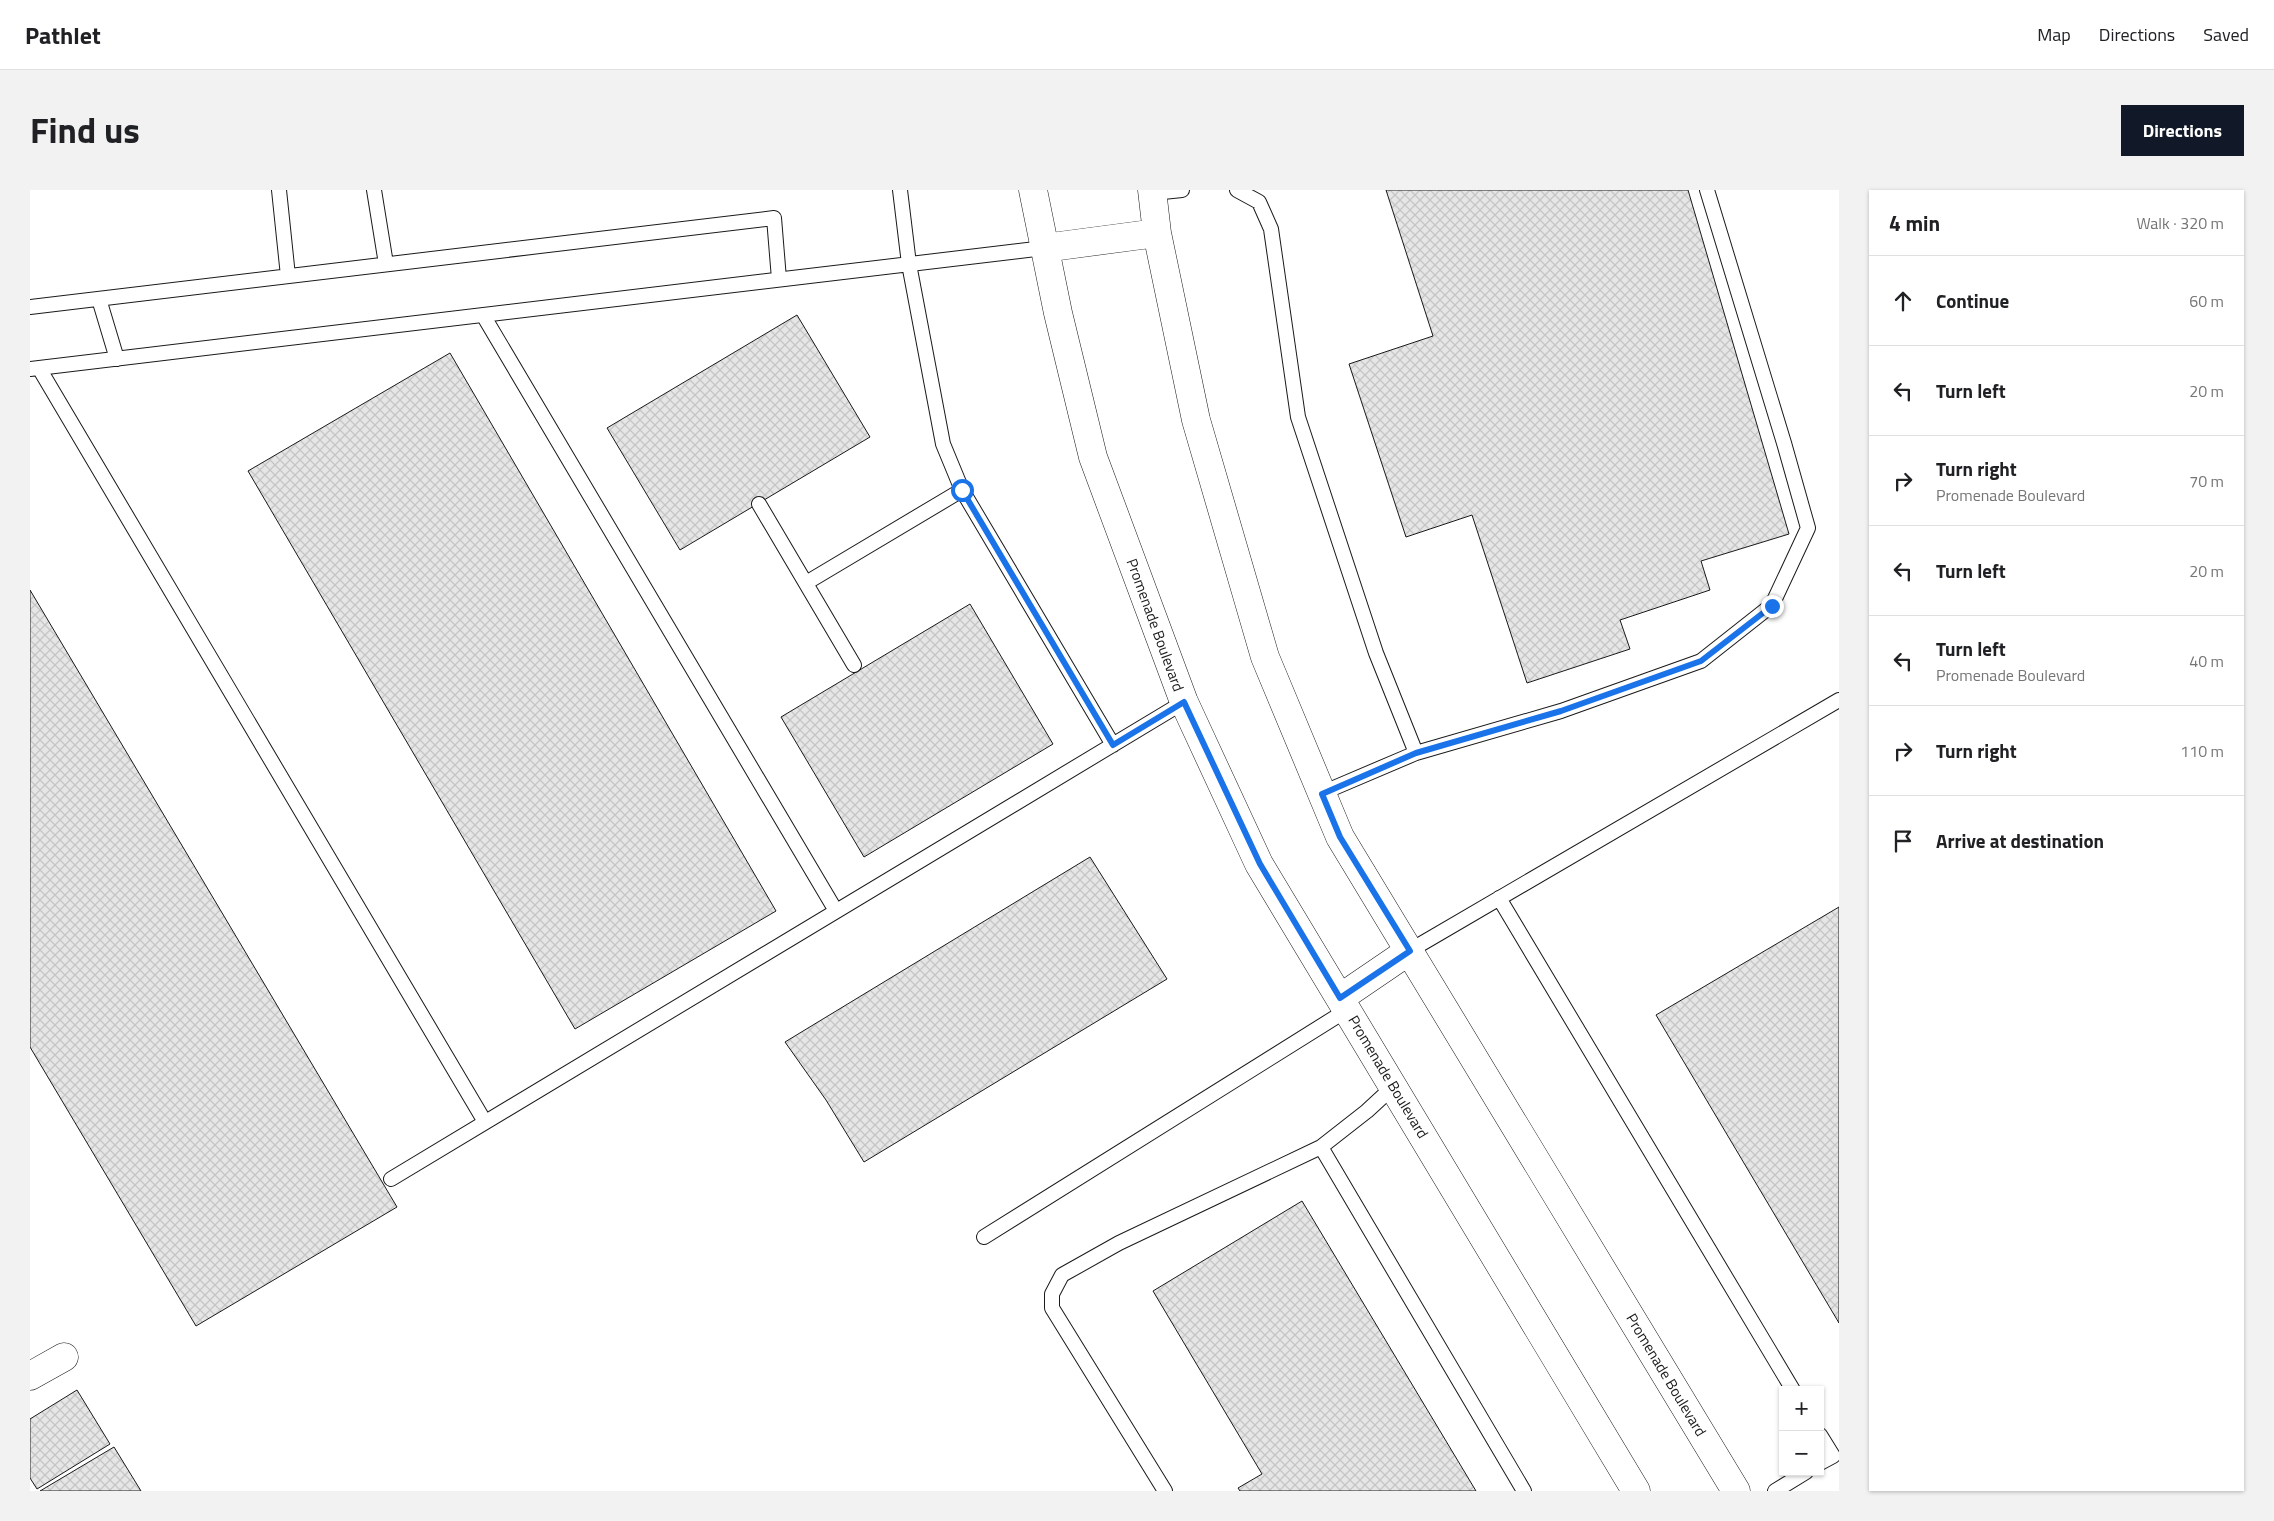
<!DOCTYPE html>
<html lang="en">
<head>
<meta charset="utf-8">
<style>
  body { margin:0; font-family:"Titillium Web",sans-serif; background:#f2f2f2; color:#202124 }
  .controls { position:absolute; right:15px; bottom:15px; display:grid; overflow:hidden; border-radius:0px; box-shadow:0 1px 4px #0004 }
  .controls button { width:45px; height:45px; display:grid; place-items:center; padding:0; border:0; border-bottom:1px solid #e0e0e0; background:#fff; color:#202124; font:25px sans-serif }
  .stop { position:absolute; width:15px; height:15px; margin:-11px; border:4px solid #1a73e8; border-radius:50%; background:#fff }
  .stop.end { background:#1a73e8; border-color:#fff; box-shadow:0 1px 5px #0008 }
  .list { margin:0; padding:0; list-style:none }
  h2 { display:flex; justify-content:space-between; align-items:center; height:65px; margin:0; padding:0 20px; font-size:21px }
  h2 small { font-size:16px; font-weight:400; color:#757577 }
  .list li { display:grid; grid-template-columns:32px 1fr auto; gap:15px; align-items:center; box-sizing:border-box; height:90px; padding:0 20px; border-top:1px solid #e0e0e0 }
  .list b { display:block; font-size:19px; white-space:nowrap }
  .list p { margin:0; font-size:16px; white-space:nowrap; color:#757577 }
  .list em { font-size:16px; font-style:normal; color:#757577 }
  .icon { flex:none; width:28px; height:28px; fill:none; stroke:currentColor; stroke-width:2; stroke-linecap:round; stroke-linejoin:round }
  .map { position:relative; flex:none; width:1809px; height:1301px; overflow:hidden; border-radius:0px }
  header { display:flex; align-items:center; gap:30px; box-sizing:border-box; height:70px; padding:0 25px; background:#fff; border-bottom:1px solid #e0e0e0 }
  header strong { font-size:24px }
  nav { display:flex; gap:28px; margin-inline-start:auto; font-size:18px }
  .intro { display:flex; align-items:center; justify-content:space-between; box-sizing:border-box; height:120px; padding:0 30px }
  h1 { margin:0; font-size:35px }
  .button { padding:12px 22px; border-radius:0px; background:#111827; color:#fff; font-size:18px; font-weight:700 }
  main { display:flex; gap:30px; padding:0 30px }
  aside { flex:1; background:#fff; border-radius:0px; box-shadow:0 1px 4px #0004 }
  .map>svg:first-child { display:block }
  .building { fill:url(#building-cross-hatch); stroke:#1a1a1a }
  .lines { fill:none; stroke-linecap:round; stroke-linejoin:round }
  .lane-casing { stroke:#1a1a1a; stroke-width:16 }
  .street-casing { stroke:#1a1a1a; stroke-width:29 }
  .lane { stroke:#fff; stroke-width:14 }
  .street { stroke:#fff; stroke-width:28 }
  .route { stroke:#1a73e8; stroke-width:6 }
  .labels { text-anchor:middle; stroke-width:4; stroke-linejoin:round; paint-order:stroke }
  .street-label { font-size:15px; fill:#1a1a1a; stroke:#fff }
</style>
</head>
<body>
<header>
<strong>Pathlet</strong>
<nav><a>Map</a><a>Directions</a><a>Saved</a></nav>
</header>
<div class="intro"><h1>Find us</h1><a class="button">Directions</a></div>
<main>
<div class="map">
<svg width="1809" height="1301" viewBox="0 0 1809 1301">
  <defs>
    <pattern id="building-cross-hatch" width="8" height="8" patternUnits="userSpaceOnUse" patternTransform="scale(1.25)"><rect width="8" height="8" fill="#e6e6e6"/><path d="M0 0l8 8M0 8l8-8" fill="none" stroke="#c5c5c5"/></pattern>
  </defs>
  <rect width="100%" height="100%" fill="#fff"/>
  <!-- building -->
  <path class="building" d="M 1356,0 L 1658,0 L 1759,344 L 1671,371 L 1680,400 L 1590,430 L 1600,459 L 1497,493 L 1442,325 L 1376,347 L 1319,174 L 1403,146 Z
    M 767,125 L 840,247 L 650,360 L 577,238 Z
    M 420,163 L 746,721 L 545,839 L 218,281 Z
    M 0,400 L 367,1017 L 166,1136 L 0,857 Z
    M 940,414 L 1023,554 L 834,667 L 751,527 Z
    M 1060,667 L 1137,789 L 834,972 L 796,910 L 755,852 Z
    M 1809,717 L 1809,1133 L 1626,825 Z
    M 1272,1011 L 1446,1301 L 1210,1301 L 1208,1298 L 1232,1284 L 1123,1101 Z
    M 47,1200 L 80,1254 L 7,1299 L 0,1288 L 0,1229 Z
    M 84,1257 L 111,1301 L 10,1301 Z"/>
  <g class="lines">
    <defs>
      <path id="lane" d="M 249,0 L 258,86
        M 344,0 L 356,74
        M 870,0 L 879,74 L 913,254 L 932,300 L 1083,555
        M 1207,0 L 1229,12 L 1241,39 L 1268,227 L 1346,463 L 1386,563
        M 1123,3 L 1152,0
        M 69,109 L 87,169
        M 0,117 L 744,28 L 749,89
        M 453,125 L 806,721
        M 9,178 L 455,932
        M 0,179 L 1014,58
        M 729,314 L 824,475
        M 776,393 L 932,300
        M 1292,603 L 1386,563 L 1531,521 L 1671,471 L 1742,415 L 1778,338 L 1754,253 L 1677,0
        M 1469,708 L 1763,1200
        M 1379,761 L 1809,510
        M 1291,957 L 1494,1301
        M 361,989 L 1154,512
        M 954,1047 L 1317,820
        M 1790,1245 L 1803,1266 L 1790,1273
        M 1135,1301 L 1022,1118 L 1022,1104 L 1032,1085 L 1089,1053 L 1291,957 L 1337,921 L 1363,897
        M 1745,1301 L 1776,1282"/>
      <path id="street" d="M 1003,0 L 1028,123 L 1063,267 L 1154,512 L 1229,674 L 1606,1301
        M 1122,0 L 1127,43 L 1166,230 L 1235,467 L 1310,647 L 1706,1301
        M 1014,58 L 1127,43
        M 1310,808 L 1379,761
        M 0,1186 L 34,1167"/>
    </defs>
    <!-- lane casing -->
    <use href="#lane" class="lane-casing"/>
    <!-- street casing -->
    <use href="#street" class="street-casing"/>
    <!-- lane -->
    <use href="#lane" class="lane"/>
    <!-- street -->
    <use href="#street" class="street"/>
  </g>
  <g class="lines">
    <!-- route -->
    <path class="route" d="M 932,300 L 1083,555 L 1154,512 L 1230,674 L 1310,808 L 1380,761 L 1310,647 L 1292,604 L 1386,563 L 1531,521 L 1671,471 L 1742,416"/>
  </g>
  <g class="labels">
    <!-- street labels -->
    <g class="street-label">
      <text transform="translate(1125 435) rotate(70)" y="5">Promenade Boulevard</text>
      <text transform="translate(1358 887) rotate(59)" y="5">Promenade Boulevard</text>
      <text transform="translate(1636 1185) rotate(59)" y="5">Promenade Boulevard</text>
    </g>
  </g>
</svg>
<div class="controls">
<button>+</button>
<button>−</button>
</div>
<div class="stop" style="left:932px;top:300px"></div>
<div class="stop end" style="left:1742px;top:416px"></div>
</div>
<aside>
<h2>4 min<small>Walk · 320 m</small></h2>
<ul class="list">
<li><svg class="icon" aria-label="ahead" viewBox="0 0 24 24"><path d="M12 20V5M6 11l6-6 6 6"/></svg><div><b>Continue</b></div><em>60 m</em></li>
<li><svg class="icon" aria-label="left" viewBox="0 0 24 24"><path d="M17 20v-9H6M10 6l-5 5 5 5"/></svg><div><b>Turn left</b></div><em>20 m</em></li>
<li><svg class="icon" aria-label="right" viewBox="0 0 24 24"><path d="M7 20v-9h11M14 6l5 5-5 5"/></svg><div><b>Turn right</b><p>Promenade Boulevard</p></div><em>70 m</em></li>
<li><svg class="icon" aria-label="left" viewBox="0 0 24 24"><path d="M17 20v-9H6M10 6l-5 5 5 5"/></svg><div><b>Turn left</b></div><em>20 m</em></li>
<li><svg class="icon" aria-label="left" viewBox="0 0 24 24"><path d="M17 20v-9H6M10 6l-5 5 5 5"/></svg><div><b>Turn left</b><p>Promenade Boulevard</p></div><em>40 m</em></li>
<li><svg class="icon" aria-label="right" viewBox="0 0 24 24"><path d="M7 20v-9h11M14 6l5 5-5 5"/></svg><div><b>Turn right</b></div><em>110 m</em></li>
<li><svg class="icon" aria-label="arrive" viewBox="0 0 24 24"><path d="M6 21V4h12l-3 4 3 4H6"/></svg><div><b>Arrive at destination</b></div></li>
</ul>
</aside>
</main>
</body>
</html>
